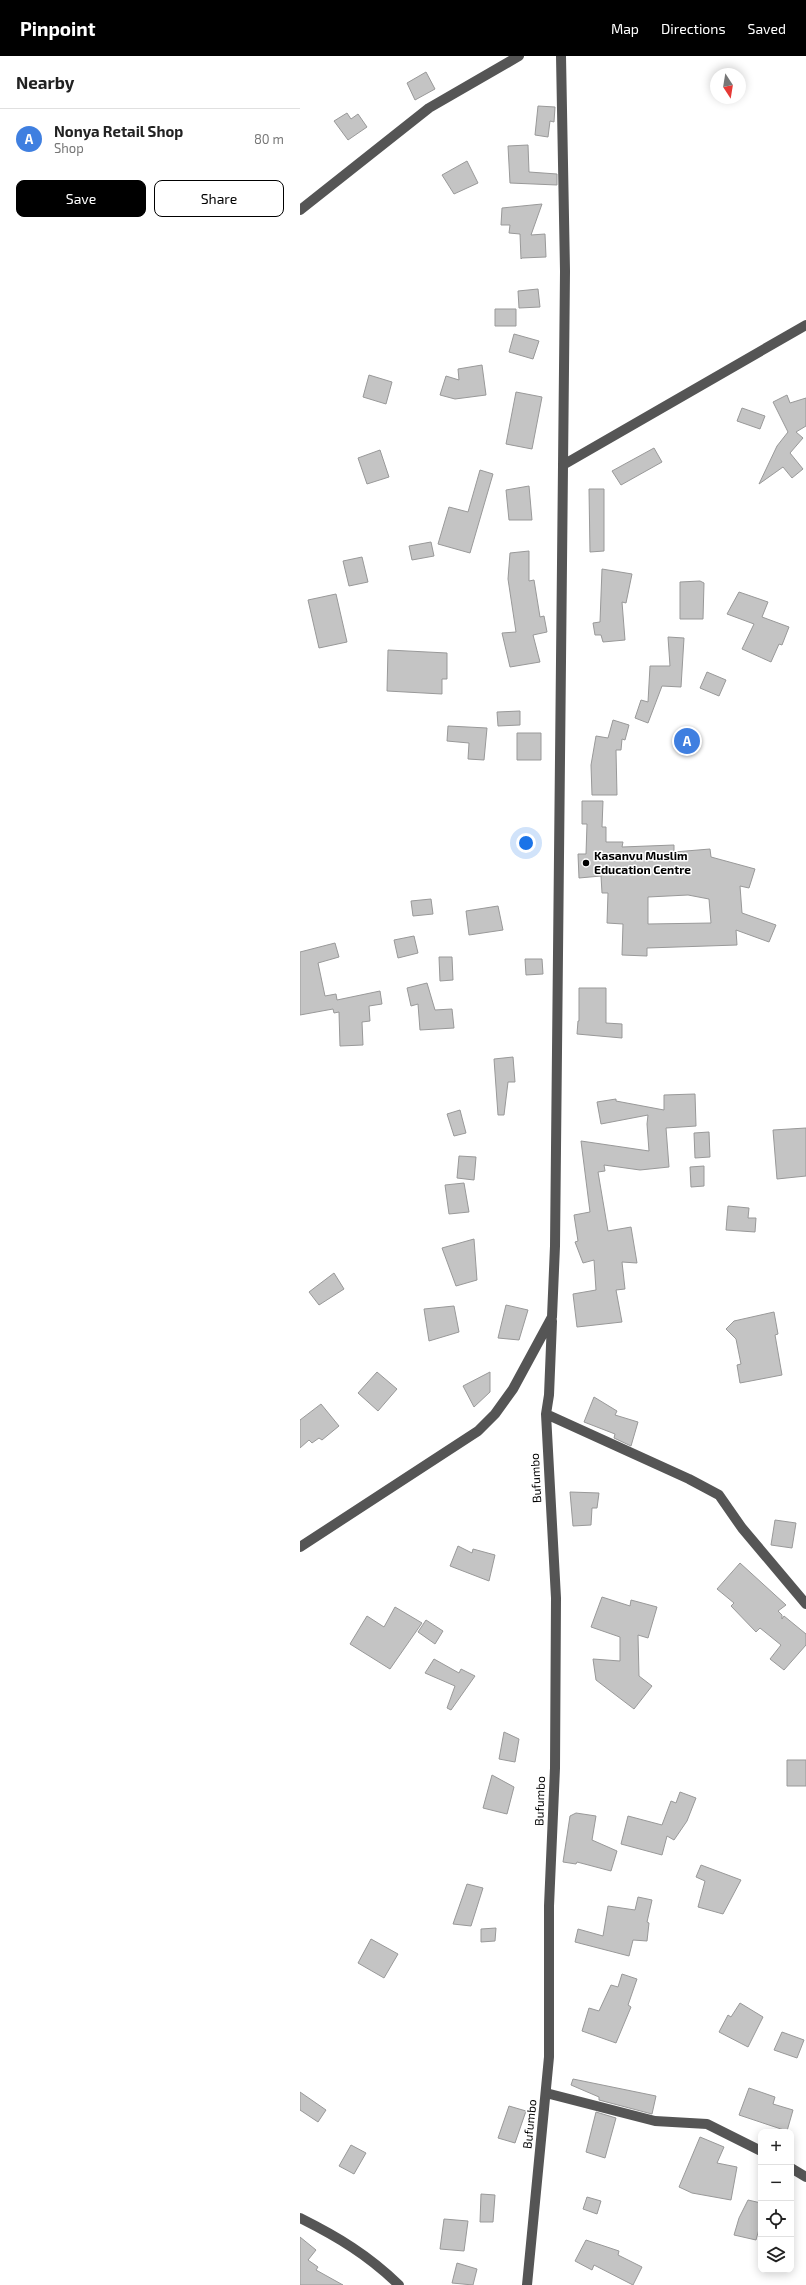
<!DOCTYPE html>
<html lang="en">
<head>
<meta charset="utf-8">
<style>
  body { margin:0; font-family:"Exo 2",sans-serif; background:#f6f6f6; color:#222 }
  .controls { position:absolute; right:12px; bottom:12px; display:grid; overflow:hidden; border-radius:8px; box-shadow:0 2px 10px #0003 }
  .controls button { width:36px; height:36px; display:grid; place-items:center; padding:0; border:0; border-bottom:1px solid #e0e0e0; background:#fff; color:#222; font:20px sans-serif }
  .compass { position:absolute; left:410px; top:12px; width:36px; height:36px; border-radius:50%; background:#fff; box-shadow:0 2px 10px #0003; rotate:168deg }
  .you { position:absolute; left:226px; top:787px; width:14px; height:14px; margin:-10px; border:3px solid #fff; border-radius:50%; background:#1a73e8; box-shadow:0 0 0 6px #1a73e833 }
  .badge { display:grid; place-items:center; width:26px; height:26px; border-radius:50%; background:#000; color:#fff; font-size:13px; font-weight:700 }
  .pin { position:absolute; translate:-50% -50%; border:2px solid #fff; box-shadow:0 1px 4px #0006 }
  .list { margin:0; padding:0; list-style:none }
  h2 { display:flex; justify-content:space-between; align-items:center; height:52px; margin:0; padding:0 16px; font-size:17px }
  h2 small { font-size:13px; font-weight:400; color:#767676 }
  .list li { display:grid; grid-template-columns:26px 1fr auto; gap:12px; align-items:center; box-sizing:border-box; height:60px; padding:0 16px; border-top:1px solid #e0e0e0 }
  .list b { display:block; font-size:15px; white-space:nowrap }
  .list p { margin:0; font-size:13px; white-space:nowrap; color:#767676 }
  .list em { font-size:13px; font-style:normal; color:#767676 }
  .actions { display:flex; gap:8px; padding:12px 16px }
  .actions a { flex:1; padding:9px 0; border:1px solid #000; border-radius:8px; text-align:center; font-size:14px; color:#000 }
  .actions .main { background:#000; color:#fff }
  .icon { flex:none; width:22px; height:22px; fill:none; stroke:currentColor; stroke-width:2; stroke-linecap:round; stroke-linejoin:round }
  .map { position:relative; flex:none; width:506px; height:2229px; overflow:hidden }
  header { display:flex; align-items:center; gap:24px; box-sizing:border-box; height:56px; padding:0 20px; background:#000; color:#fff }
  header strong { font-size:19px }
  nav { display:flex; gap:22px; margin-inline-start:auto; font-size:14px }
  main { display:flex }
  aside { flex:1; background:#fff }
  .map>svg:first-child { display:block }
  .building { fill:#c4c4c4; stroke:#999; fill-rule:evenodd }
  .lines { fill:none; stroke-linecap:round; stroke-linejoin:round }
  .minor { stroke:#555; stroke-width:10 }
  .poi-dot { fill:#000; stroke:#fff; stroke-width:1.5 }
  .labels { text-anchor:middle; stroke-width:3; stroke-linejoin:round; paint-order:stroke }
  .poi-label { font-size:12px; font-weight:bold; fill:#000; stroke:#fff; text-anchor:start }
  .street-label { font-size:12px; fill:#000; stroke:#fff }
</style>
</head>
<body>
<header>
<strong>Pinpoint</strong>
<nav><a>Map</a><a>Directions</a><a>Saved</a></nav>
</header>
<main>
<aside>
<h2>Nearby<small></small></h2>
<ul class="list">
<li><span class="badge" style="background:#3f7fe0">A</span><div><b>Nonya Retail Shop</b><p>Shop</p></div><em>80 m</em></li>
</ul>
<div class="actions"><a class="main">Save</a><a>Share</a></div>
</aside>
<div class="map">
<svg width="506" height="2229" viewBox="0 0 506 2229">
  <rect width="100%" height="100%" fill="#fff"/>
  <!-- building -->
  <path class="building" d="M 126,16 L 135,33 L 115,44 L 107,27 Z
    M 238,50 L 255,51 L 254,66 L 250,65 L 248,81 L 235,79 Z
    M 47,57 L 51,63 L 58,58 L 67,71 L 48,84 L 34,65 Z
    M 228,89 L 229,116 L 257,118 L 257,129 L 210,127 L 208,90 Z
    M 167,105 L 178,127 L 154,138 L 142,119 Z
    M 242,148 L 231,179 L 245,178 L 246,201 L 222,202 L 221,203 L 220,178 L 209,177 L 210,169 L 201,169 L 202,152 Z
    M 238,233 L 240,251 L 219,252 L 218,235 Z
    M 195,253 L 216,253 L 216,270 L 195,270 Z
    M 214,278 L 239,285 L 233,303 L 209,296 Z
    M 182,309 L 186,339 L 155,343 L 140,339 L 146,320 L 159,324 L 158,313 Z
    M 69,319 L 92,326 L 86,348 L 63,341 Z
    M 216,336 L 242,341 L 232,393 L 206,388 Z
    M 487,339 L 490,347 L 506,342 L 506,370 L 496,376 L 503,382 L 490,397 L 503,413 L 492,422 L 483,411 L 459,428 L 477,390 L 488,376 L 473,346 Z
    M 442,352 L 465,360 L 460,373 L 437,365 Z
    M 354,392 L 362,406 L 321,429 L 312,415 Z
    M 80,394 L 89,421 L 67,428 L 58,402 Z
    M 180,414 L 193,418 L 170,497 L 138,488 L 149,451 L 168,456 Z
    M 229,430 L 232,464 L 209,464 L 206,434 Z
    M 289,433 L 304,433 L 304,495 L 290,496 Z
    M 131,486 L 134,500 L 112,504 L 109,490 Z
    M 229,495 L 229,525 L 234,524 L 240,561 L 244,560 L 247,576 L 233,579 L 240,606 L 210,611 L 202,577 L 216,576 L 208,523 L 210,497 Z
    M 62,501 L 68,526 L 49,530 L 43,505 Z
    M 302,513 L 332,518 L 326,547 L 322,546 L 325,584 L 303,586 L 301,579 L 295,579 L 293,567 L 300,566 Z
    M 400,525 L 404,527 L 403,563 L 380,563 L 380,526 Z
    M 439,536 L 468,546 L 462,561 L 489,571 L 482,589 L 479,588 L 471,606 L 442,593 L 454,568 L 427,558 Z
    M 36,538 L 47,586 L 19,592 L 8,544 Z
    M 368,581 L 384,582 L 381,631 L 362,630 L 348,667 L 335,662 L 341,644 L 348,646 L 350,610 L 370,610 Z
    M 88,594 L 147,597 L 147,623 L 142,623 L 142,638 L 87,635 Z
    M 407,616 L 426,624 L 419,640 L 400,632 Z
    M 220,655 L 220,669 L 198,670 L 197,656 Z
    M 313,664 L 329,669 L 325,684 L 322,683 L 321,694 L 316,694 L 317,739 L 292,739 L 291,709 L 296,680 L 308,682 Z
    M 148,670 L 187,672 L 184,704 L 168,703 L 169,687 L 147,685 Z
    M 217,677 L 241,677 L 241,704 L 217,704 Z
    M 282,745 L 303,745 L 302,771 L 306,771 L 306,786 L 323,786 L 322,791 L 374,789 L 374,796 L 410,793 L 411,801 L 455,813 L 449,832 L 440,830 L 442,857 L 476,869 L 469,886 L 436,874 L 437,889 L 347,892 L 347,900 L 322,899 L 323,868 L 307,867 L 308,837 L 302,837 L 301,820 L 279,822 L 278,798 L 286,798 L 287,768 L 282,768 ZM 388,839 L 409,843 L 411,867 L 348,868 L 348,841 Z
    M 131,843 L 133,858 L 113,860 L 111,845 Z
    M 198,850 L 203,874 L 169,879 L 166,855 Z
    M 114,880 L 118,897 L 98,902 L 94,884 Z
    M 35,887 L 39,901 L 18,907 L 25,940 L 36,938 L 37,944 L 80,935 L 82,948 L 69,950 L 70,965 L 62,966 L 63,989 L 40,990 L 39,956 L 34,957 L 33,953 L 0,959 L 0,896 Z
    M 139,901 L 152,901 L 153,924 L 140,925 Z
    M 225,903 L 242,903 L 243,918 L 226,919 Z
    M 127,927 L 135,954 L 152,953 L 154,972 L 120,974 L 118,948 L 111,950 L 107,932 Z
    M 279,932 L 306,932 L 306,967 L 322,968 L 322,982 L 277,978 L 278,965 L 279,965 Z
    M 213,1001 L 215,1026 L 208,1026 L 204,1059 L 198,1059 L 194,1003 Z
    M 395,1038 L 396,1070 L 366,1072 L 369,1111 L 340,1114 L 304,1109 L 305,1115 L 298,1116 L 308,1175 L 331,1171 L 337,1207 L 322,1206 L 325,1233 L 316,1234 L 322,1266 L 277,1271 L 273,1238 L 296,1234 L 294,1204 L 283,1207 L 275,1186 L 278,1185 L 274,1159 L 290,1156 L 281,1085 L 349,1095 L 347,1068 L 348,1059 L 301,1068 L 297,1046 L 316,1043 L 316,1045 L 364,1054 L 364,1039 Z
    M 160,1054 L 166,1077 L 154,1080 L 147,1058 Z
    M 506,1072 L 506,1120 L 477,1123 L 473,1074 Z
    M 409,1076 L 410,1101 L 395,1102 L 394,1077 Z
    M 159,1100 L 176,1101 L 174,1124 L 157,1122 Z
    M 404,1110 L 404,1130 L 391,1131 L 390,1111 Z
    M 164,1127 L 169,1156 L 149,1158 L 145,1129 Z
    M 428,1150 L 449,1152 L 448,1162 L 456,1162 L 455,1176 L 426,1174 Z
    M 174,1183 L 177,1224 L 156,1230 L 142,1192 Z
    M 34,1217 L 44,1233 L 19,1249 L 9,1236 Z
    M 206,1249 L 228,1254 L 219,1284 L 198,1282 Z
    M 154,1250 L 159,1276 L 129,1285 L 124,1253 Z
    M 474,1256 L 478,1278 L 475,1279 L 482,1319 L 440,1327 L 437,1309 L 441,1308 L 436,1283 L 426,1273 L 434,1265 Z
    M 77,1316 L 97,1333 L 78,1355 L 58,1337 Z
    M 190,1316 L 190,1336 L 174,1351 L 163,1330 Z
    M 294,1341 L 317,1355 L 315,1359 L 338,1366 L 331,1390 L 314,1382 L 315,1378 L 284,1366 Z
    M 21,1348 L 39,1370 L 22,1384 L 19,1382 L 12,1387 L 9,1384 L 0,1392 L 0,1364 Z
    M 270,1436 L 299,1437 L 297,1452 L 292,1452 L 291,1469 L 273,1470 Z
    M 475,1464 L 496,1467 L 492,1492 L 471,1489 Z
    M 158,1490 L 172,1497 L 173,1493 L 195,1499 L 189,1525 L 150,1510 Z
    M 440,1507 L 486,1549 L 478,1555 L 482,1559 L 482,1563 L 484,1560 L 506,1578 L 506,1589 L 484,1614 L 470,1603 L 481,1589 L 460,1572 L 456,1576 L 431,1550 L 434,1547 L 417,1533 Z
    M 302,1541 L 330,1550 L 331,1544 L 357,1551 L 348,1582 L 338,1579 L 339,1620 L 352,1630 L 334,1653 L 296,1624 L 293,1603 L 320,1605 L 320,1581 L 291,1571 Z
    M 95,1551 L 122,1567 L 90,1613 L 50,1588 L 67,1560 L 84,1571 Z
    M 126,1564 L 143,1575 L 135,1588 L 118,1576 Z
    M 134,1603 L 159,1617 L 161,1613 L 175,1620 L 151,1654 L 147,1652 L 155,1630 L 125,1617 Z
    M 204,1676 L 219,1683 L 215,1706 L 199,1703 Z
    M 487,1704 L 506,1704 L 506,1730 L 487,1730 Z
    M 192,1719 L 214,1731 L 207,1758 L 183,1752 Z
    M 380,1736 L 396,1742 L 387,1765 L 374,1784 L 367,1780 L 362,1799 L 321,1788 L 328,1760 L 362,1769 L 371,1745 L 376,1747 Z
    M 276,1757 L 296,1760 L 292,1784 L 317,1795 L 311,1815 L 277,1806 L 276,1808 L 263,1806 L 270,1760 Z
    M 401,1809 L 441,1824 L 423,1858 L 398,1851 L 405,1825 L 396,1821 Z
    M 167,1828 L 183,1832 L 171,1870 L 153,1868 Z
    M 338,1841 L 352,1844 L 347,1866 L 349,1867 L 347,1885 L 333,1884 L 329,1900 L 275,1886 L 278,1873 L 303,1880 L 308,1850 L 335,1854 Z
    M 196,1872 L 195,1885 L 181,1886 L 181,1873 Z
    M 71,1883 L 98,1898 L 84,1922 L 58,1907 Z
    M 322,1918 L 337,1923 L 328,1949 L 331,1951 L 316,1987 L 282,1975 L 289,1952 L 299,1955 L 311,1929 L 318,1931 Z
    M 440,1947 L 463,1961 L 448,1991 L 419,1976 L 428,1959 L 431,1961 Z
    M 482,1976 L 504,1984 L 497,2002 L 474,1994 Z
    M 273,2023 L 356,2040 L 352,2058 L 299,2044 L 299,2041 L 271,2029 Z
    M 449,2032 L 475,2041 L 473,2048 L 493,2054 L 487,2075 L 439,2059 Z
    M 0,2036 L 26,2054 L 18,2066 L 0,2054 Z
    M 209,2050 L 226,2055 L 215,2087 L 198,2082 Z
    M 296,2056 L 316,2062 L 305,2102 L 286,2096 Z
    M 400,2081 L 424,2091 L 417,2107 L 437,2111 L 431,2144 L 392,2137 L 379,2131 Z
    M 51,2089 L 66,2097 L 54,2118 L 39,2110 Z
    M 181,2138 L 195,2139 L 193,2166 L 180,2166 Z
    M 287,2141 L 301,2145 L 297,2158 L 283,2153 Z
    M 448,2144 L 461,2147 L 461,2166 L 456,2184 L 434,2179 L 439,2162 Z
    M 144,2163 L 168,2165 L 164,2195 L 140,2193 Z
    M 0,2181 L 16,2194 L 8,2204 L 18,2211 L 16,2214 L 43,2229 L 0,2229 Z
    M 286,2184 L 319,2195 L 318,2199 L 342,2211 L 333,2229 L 294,2209 L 292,2214 L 275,2205 Z
    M 157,2207 L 177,2213 L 173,2229 L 152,2227 Z"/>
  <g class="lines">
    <!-- minor -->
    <path class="minor" d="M 0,154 L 129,52 L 219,0
      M 263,409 L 506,269
      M 246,1358 L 389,1423 L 419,1439 L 442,1472 L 506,1548
      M 0,1491 L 178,1375 L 195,1358 L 213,1333 L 252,1261 L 255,1190 L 265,215 L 261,0
      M 246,2037 L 355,2065 L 407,2068 L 461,2095
      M 491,2112 L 506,2121
      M 0,2162 C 38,2181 68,2199 99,2229
      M 227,2229 L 249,2001 L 249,1850 L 255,1712 L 256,1542 L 246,1358 L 249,1339 L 252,1265"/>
  </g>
  <!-- markers -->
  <circle class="poi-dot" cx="286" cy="807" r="4"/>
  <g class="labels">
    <!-- poi labels -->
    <g class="poi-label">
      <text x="294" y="804">Kasanvu Muslim<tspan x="294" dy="14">Education Centre</tspan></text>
    </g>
    <!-- street labels -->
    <g class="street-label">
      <text transform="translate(236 1422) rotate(-93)" y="4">Bufumbo</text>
      <text transform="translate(240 1745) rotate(-88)" y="4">Bufumbo</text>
      <text transform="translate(230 2068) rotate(-84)" y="4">Bufumbo</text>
    </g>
  </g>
</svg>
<div class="controls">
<button>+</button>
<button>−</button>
<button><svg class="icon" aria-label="locate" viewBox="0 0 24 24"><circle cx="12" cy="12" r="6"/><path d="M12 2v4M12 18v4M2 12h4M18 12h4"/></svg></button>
<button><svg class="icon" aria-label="layers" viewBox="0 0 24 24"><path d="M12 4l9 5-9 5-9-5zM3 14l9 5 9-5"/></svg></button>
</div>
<svg class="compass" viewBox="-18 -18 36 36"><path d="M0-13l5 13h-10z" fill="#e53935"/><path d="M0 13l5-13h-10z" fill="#767676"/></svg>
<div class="you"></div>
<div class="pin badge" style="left:387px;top:685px;background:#3f7fe0">A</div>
</div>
</main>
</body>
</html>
